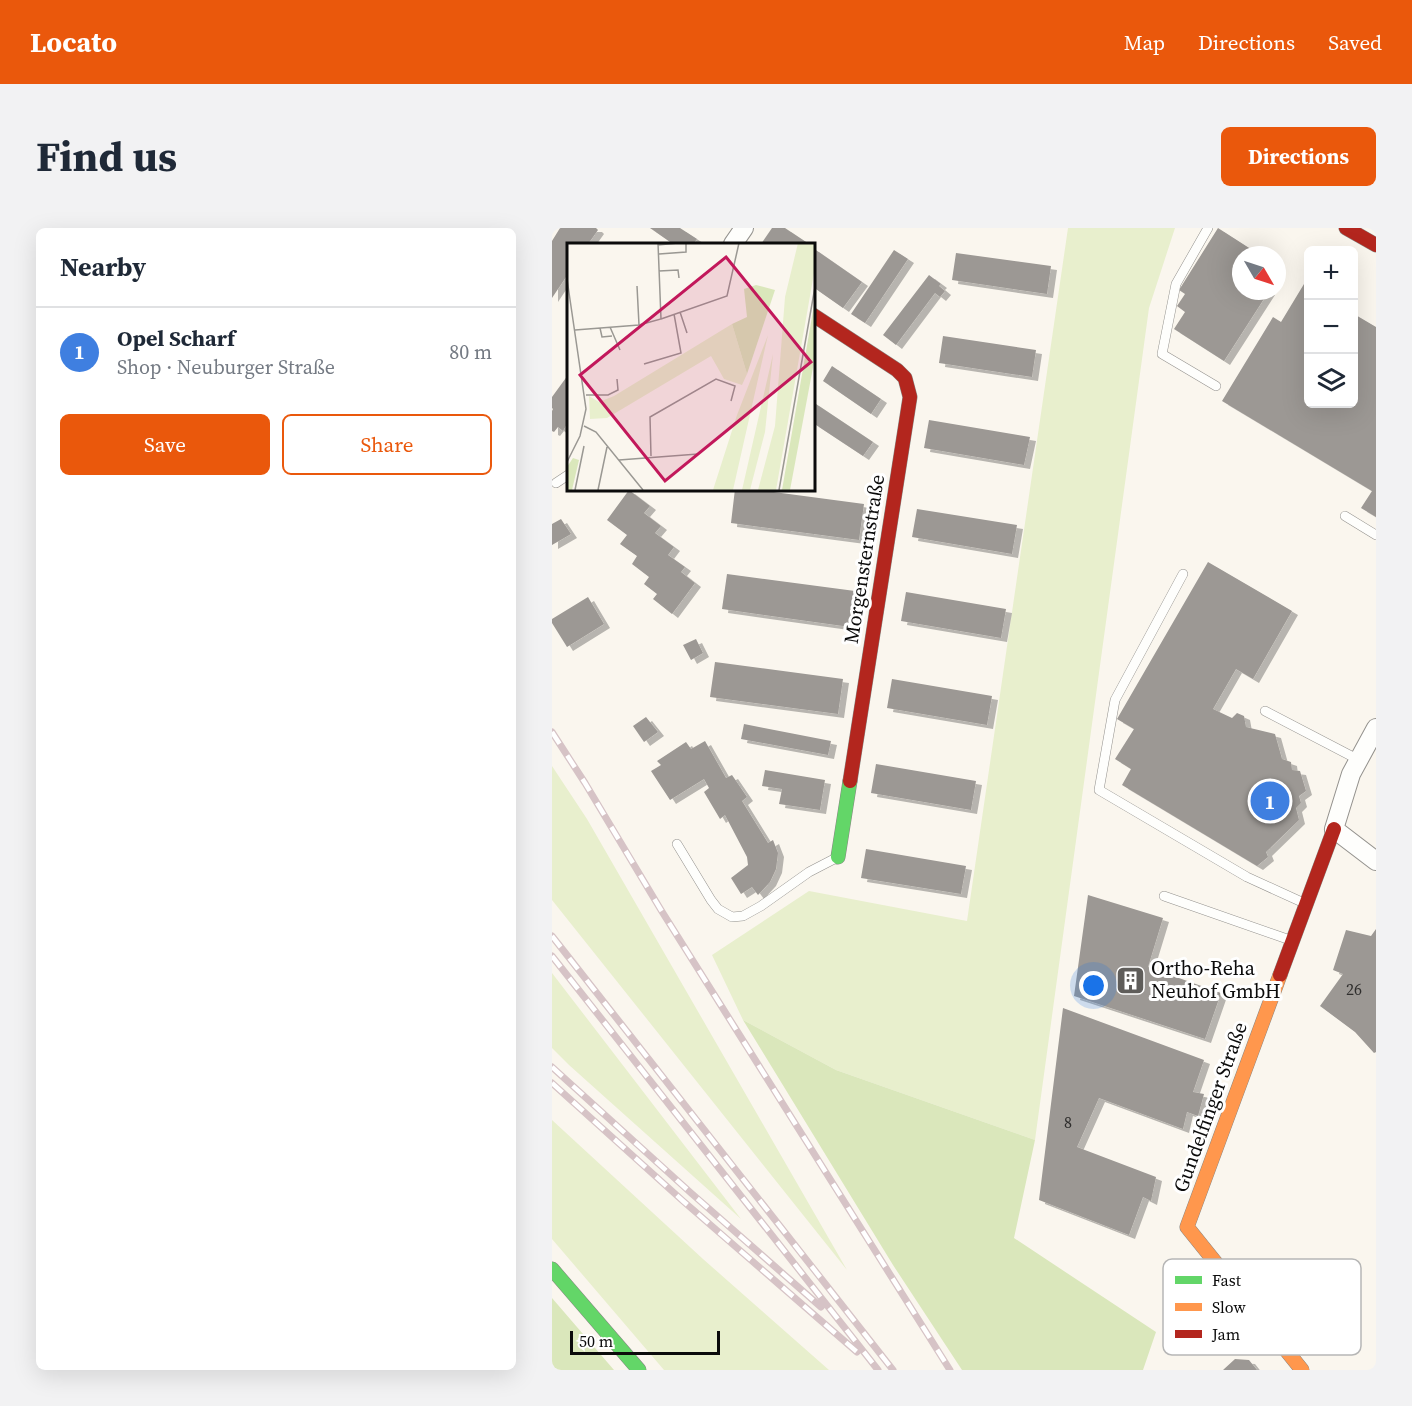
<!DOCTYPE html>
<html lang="en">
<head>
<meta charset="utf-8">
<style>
  body { margin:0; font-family:"Source Serif 4",serif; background:#f2f2f3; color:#1f2937 }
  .controls { position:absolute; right:18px; top:18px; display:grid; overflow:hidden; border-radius:9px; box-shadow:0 6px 24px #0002 }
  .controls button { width:54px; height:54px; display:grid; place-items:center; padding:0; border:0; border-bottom:2px solid #e0e1e3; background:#fff; color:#1f2937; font:30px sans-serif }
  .compass { position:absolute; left:680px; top:18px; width:54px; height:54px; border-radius:50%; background:#fff; box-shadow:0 6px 24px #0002; rotate:129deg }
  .scale { position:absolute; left:18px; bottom:15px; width:150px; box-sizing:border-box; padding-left:6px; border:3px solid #0b0b0b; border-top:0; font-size:16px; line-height:21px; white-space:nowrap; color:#0b0b0b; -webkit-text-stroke:4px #fff; paint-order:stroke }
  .you { position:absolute; left:542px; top:758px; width:21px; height:21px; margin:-15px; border:4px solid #fff; border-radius:50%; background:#1a73e8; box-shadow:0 0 0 9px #1a73e833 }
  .badge { display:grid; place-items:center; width:39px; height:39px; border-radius:50%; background:#ea580c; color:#fff; font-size:20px; font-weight:700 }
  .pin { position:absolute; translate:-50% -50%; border:3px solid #fff; box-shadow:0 2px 6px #0006 }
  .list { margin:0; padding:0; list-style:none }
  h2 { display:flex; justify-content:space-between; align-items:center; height:78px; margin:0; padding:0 24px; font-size:26px }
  h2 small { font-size:20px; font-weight:400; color:#747a83 }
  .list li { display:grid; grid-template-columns:39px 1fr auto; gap:18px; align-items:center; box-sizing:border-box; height:90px; padding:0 24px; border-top:2px solid #e0e1e3 }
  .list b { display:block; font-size:22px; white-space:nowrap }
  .list p { margin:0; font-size:20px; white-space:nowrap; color:#747a83 }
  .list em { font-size:20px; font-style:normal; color:#747a83 }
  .actions { display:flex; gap:12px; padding:18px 24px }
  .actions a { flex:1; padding:14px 0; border:2px solid #ea580c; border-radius:9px; text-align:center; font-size:21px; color:#ea580c }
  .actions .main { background:#ea580c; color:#fff }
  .icon { flex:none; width:33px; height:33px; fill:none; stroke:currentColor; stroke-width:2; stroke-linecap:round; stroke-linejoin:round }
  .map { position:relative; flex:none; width:824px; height:1142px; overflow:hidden; border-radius:9px }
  header { display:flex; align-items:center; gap:36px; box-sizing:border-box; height:84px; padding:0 30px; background:#ea580c; color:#fff }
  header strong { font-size:28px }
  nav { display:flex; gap:33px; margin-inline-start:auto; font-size:21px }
  .intro { display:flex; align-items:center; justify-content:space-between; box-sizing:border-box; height:144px; padding:0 36px }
  h1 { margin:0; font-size:42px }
  .button { padding:15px 27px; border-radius:9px; background:#ea580c; color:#fff; font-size:21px; font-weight:700 }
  main { display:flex; gap:36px; padding:0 36px }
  aside { flex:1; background:#fff; border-radius:9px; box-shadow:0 6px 24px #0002 }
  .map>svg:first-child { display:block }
  .green { fill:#e8efcd }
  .forest { fill:#dae7bb }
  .building { fill:#9c9894; filter:url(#shadow) }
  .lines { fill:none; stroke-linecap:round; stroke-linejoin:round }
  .lane-casing { stroke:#93918d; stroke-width:10 }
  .street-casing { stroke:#93918d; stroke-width:20 }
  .fast-casing { stroke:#898784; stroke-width:15 }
  .slow-casing { stroke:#898784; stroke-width:15 }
  .jam-casing { stroke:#898784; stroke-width:15 }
  .lane { stroke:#fefefc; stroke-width:9 }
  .street { stroke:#fefefc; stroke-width:18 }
  .fast { stroke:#63d668; stroke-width:14 }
  .slow { stroke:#ff974d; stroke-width:14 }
  .jam { stroke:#b3261e; stroke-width:14 }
  .rail-casing { stroke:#d6c3c6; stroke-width:7 }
  .rail { stroke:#fff; stroke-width:4.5; stroke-dasharray:14; stroke-linecap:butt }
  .labels { text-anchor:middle; stroke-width:6; stroke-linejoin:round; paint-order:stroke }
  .number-label { font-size:16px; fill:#2f2e2d }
  .street-label { font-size:20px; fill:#0b0b0b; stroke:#fff }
  .poi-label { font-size:20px; fill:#0b0b0b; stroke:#fff; text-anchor:start }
  .inset-road { fill:none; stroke:#9a9893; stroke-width:1.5 }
  .view { fill:#c2185b; fill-opacity:0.15; stroke:#c2185b; stroke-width:3 }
  .inset-edge { fill:none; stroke:#0b0b0b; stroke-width:3 }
  .key { fill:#fff; stroke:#b6b6b6; stroke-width:1.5 }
  .key-label { font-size:16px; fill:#0b0b0b }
</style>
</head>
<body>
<header>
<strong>Locato</strong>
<nav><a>Map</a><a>Directions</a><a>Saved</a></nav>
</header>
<div class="intro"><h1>Find us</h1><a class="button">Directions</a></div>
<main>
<aside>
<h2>Nearby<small></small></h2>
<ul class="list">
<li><span class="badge" style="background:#3f7fe0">1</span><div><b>Opel Scharf</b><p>Shop · Neuburger Straße</p></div><em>80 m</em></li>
</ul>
<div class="actions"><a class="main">Save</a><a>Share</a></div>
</aside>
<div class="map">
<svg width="824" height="1142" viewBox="0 0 824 1142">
  <defs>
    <filter id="shadow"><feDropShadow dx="6" dy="4" stdDeviation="0" flood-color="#0004"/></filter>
  </defs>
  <rect width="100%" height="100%" fill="#faf6ee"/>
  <!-- green -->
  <path class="green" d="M 516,0 L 623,0 L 597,80 L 483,912 L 284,842 L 191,792 L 160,727 L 257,663 L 415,693 Z
    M 0,538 L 35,591 L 295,1042 L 0,672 Z
    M 0,745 L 189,991 L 17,837 L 0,820 Z
    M 0,892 L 151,1031 L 277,1142 L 112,1142 L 0,1011 Z"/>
  <!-- forest -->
  <path class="forest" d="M 191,792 L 284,842 L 483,912 L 462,1010 L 604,1104 L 591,1142 L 410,1142 L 341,1037 Z
    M 0,1070 L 62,1142 L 0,1142 Z"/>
  <!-- building -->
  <path class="building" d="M 8,0 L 44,0 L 46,2 L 36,16 L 16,16 L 16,46 L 0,70 L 0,13 Z
    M 98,0 L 128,0 L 145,11 L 141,16 L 121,16 Z
    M 220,0 L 233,0 L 257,16 L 209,16 Z
    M 666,0 L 708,27 L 689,27 L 689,63 L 717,63 L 672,133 L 622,101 L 633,84 L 625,78 L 633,66 L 627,62 Z
    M 261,20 L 310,54 L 291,80 L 261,59 Z
    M 342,22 L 356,31 L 313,95 L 299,86 Z
    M 404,25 L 499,38 L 495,66 L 400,52 Z
    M 377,47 L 389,56 L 387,58 L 393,63 L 388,69 L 383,65 L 344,117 L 331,107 Z
    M 752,56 L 756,59 L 756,176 L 802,176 L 802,86 L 824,99 L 824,289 L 809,280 L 820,263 L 670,173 L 721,89 L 729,94 Z
    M 391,108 L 484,122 L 480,149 L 387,135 Z
    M 280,138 L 329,171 L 319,186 L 271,153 Z
    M 16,147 L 16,194 L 11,203 L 6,199 L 2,204 L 0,203 L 0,183 L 1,181 L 0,180 L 0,169 Z
    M 261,174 L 321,214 L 311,228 L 261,195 Z
    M 377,192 L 478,209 L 472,237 L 372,220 Z
    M 183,261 L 199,261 L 312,276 L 307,312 L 179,295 Z
    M 77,262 L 98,278 L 92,285 L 109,298 L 103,305 L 122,319 L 116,327 L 133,339 L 129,344 L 143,355 L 120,386 L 101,371 L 105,366 L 92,356 L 97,349 L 80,336 L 85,328 L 68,316 L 75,307 L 55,292 Z
    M 365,281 L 465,297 L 460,326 L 360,309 Z
    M 9,291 L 19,306 L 0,317 L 0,296 Z
    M 656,334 L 740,383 L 701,451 L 684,441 L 661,481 L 680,490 L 685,485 L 692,488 L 694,499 L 723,506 L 730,531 L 739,534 L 740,542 L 748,543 L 754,563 L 747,568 L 749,575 L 744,580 L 747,592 L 714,624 L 716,629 L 705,638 L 570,557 L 579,541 L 563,531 L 582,501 L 565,491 Z
    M 175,346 L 303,363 L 298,399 L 170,381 Z
    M 354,364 L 454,381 L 449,410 L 349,393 Z
    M 36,369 L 52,396 L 15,419 L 0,395 L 0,391 Z
    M 144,411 L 151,425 L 139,432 L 131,417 Z
    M 163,434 L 291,451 L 286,486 L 158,469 Z
    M 340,451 L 440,468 L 435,497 L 335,480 Z
    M 94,489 L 106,504 L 92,514 L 81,498 Z
    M 192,496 L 279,513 L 276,527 L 189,511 Z
    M 153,513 L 174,550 L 180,547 L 195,569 L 190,573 L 216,615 L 221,612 L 226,625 L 224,641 L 218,654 L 206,667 L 200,659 L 189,666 L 179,650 L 196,637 L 195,629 L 173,587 L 168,591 L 152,564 L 157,560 L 152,551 L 118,572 L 99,543 L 109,537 L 105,533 L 134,514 L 139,521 Z
    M 324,536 L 424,553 L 419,582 L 319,565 Z
    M 213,542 L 273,552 L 268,582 L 227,576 L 230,561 L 210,558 Z
    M 314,621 L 414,638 L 409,666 L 309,650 Z
    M 536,667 L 611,690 L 596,739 L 669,765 L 653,811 L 522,768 Z
    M 824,701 L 824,824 L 822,825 L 803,804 L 768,778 L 791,746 L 781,742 L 794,702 L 819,708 Z
    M 511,780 L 652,832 L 641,864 L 652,866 L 646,888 L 635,884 L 631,901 L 547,870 L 525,919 L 604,949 L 599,973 L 591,969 L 577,1007 L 487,972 Z
    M 683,1131 L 697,1132 L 705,1142 L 671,1142 Z"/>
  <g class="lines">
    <defs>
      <path id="lane" d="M 656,0 L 624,56 L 610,126 L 664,158
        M 4,255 L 16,247
        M 793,288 L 824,307
        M 631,346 L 563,472 L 547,562 L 695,649 L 752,675
        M 713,483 L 807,532
        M 125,616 L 159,672 L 166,681 L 180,689 L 191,688 L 209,678 L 257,644 L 284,630
        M 612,668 L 738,712"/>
      <path id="street" d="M 181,16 L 192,0
        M 824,500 L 799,546 L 782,601 L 824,633"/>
      <path id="fast" d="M 286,629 L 298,553
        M 0,1041 L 87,1142"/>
      <path id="slow" d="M 728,747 L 635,999 L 750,1142"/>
      <path id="jam" d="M 794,0 L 824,17
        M 261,87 L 345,142 L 353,150 L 358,169 L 298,553
        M 728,747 L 782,601"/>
    </defs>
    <!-- lane casing -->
    <use href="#lane" class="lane-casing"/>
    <!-- street casing -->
    <use href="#street" class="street-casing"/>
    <!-- fast casing -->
    <use href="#fast" class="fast-casing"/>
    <!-- slow casing -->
    <use href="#slow" class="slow-casing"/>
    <!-- jam casing -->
    <use href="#jam" class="jam-casing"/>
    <!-- lane -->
    <use href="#lane" class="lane"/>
    <!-- street -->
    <use href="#street" class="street"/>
    <!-- fast -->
    <use href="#fast" class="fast"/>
    <!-- slow -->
    <use href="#slow" class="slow"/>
    <!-- jam -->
    <use href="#jam" class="jam"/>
    <defs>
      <path id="rail" d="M 0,504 L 33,555 L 109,682 L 398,1142
        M 0,708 L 341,1142
        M 0,728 L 326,1142
        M 0,839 L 139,965 L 269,1079
        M 0,855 L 131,973 L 305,1124"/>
    </defs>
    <!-- rail casing -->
    <use href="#rail" class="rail-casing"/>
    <!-- rail -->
    <use href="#rail" class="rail"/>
  </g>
  <!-- icons -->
  <defs>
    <symbol id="building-square" viewBox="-11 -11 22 22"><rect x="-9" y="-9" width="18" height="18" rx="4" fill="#5f5d5a" stroke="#fff"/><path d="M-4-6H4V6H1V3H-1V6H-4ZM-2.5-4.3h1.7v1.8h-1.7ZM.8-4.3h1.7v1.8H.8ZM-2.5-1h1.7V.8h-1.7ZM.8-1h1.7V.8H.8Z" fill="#fff"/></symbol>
  </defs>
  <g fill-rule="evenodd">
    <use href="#building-square" x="562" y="736" width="33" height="33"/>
  </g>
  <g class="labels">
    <!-- number labels -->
    <g class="number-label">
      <text x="802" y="767">26</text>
      <text x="516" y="900">8</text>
    </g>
    <!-- street labels -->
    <g class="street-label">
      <text transform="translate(312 331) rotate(-81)" y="7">Morgensternstraße</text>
      <text transform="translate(658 879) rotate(-70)" y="7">Gundelfinger Straße</text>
    </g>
    <!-- poi labels -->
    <g class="poi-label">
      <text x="599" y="747">Ortho-Reha<tspan x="599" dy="23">Neuhof GmbH</tspan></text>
    </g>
  </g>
  <!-- overview -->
  <g transform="translate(15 15)">
    <rect width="248" height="248" fill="#faf6ee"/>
    <path d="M 231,0 L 247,0 L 247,30 L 209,247 L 191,247 L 208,183 L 218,54 ZM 165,81 L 180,131 L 175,142 L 157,136 L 144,113 L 40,175 L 23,176 L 22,153 L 32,159 L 47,153 ZM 201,92 L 166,247 L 146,247 L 170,172 ZM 206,111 L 198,189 L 183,247 L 175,247 Z" fill="#e8efcd"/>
    <path d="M 189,42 L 208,47 L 180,131 L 165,81 L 180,74 L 177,46 ZM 247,62 L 247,119 L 223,247 L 215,247 ZM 6,215 L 12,217 L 5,247 L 0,247 L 0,224 Z" fill="#dae7bb"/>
    <path class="inset-road" d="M 91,2 L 111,0M 92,11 L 119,9 L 119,0M 92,28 L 111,27 L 112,35M 0,36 L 19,166 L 13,193 L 0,219M 70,43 L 72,82M 113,69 L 120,90M 94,76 L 160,53 L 172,0M 43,84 L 53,107M 33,85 L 35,94 L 45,93M 8,87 L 72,82 L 94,76 L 91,0M 77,121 L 114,110 L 107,71M 19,152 L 41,152 L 51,147 L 50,136M 17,183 L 29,189 L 76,247M 84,213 L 83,174 L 149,136 L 168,143 L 164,158M 52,217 L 131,211M 8,247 L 17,203M 31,247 L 40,204M 212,247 L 248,44"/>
    <path class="view" d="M 159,14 L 244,119 L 98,238 L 13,132 Z"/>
    <rect width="248" height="248" class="inset-edge"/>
  </g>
  <!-- legend -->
  <rect x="611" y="1031" width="198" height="96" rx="9" class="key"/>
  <rect x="623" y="1048" width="27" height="8" fill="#63d668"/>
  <rect x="623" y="1075" width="27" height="8" fill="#ff974d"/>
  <rect x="623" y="1102" width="27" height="8" fill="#b3261e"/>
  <g class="key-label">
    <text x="660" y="1058">Fast</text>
    <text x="660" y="1085">Slow</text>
    <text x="660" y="1112">Jam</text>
  </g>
</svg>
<div class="controls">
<button>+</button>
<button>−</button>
<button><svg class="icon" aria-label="layers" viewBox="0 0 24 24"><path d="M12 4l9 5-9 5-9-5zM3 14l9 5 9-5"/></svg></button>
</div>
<svg class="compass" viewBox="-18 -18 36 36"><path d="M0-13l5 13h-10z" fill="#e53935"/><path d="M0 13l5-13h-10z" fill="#747a83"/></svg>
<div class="scale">50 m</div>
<div class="you"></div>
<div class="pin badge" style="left:718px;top:573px;background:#3f7fe0">1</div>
</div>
</main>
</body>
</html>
